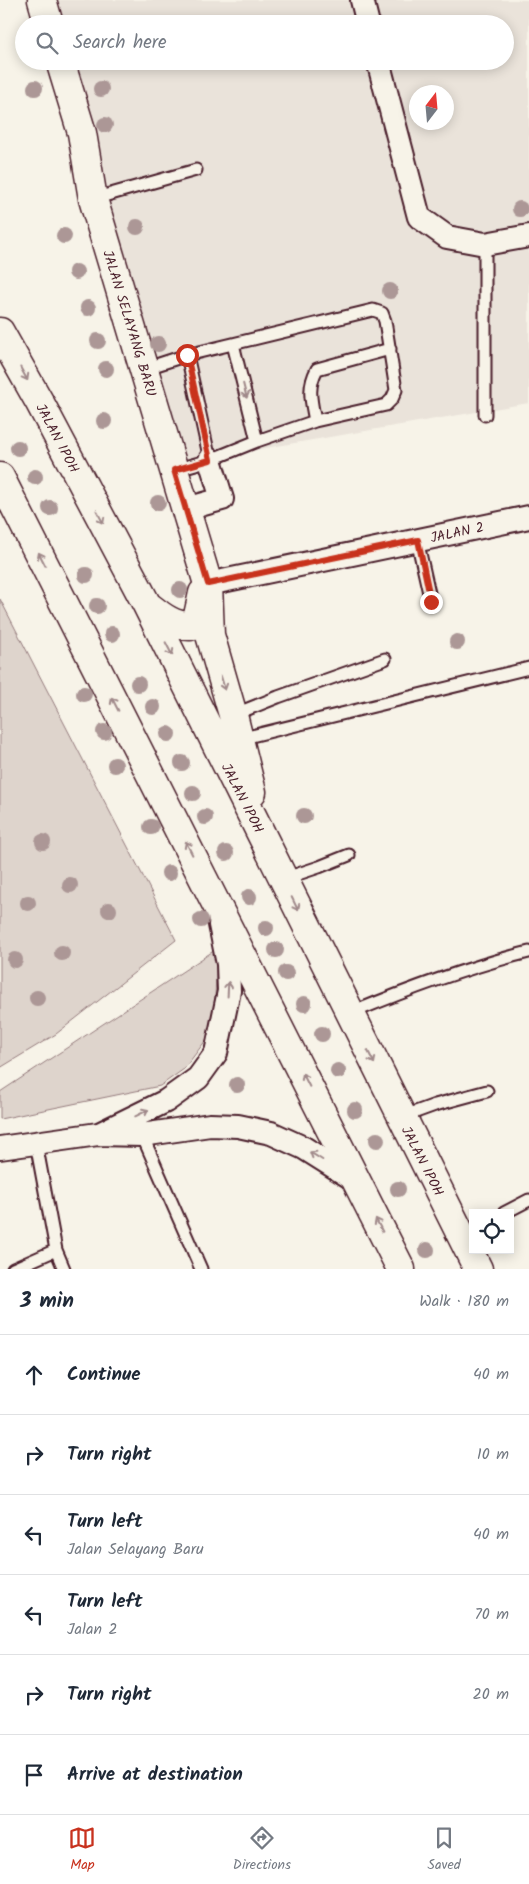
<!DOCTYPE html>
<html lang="en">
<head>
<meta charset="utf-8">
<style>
  body { margin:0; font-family:Kalam,sans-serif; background:#f2f2f3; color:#1f2937 }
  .controls { position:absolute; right:15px; bottom:15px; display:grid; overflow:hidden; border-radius:0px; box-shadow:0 2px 12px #0003 }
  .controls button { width:45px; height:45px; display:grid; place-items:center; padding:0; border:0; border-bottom:1px solid #e0e1e3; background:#fff; color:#1f2937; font:25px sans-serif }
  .compass { position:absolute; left:409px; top:85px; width:45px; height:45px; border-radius:50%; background:#fff; box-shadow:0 2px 12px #0003; rotate:16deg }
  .stop { position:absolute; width:15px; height:15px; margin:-11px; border:4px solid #c8321e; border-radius:50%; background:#fff }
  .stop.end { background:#c8321e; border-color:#fff; box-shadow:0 1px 5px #0008 }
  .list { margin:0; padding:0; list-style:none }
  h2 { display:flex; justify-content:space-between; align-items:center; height:65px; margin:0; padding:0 20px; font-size:21px }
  h2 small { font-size:16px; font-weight:400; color:#747a83 }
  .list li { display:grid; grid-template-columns:32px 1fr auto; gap:15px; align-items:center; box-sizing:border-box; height:80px; padding:0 20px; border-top:1px solid #e0e1e3 }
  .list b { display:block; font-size:19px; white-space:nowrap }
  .list p { margin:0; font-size:16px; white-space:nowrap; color:#747a83 }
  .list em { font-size:16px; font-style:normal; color:#747a83 }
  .icon { flex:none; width:28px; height:28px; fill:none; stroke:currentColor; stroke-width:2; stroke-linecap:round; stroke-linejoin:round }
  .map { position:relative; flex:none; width:529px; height:1269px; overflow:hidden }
  .search { position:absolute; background:#fff; box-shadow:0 2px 12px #0003; left:15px; right:15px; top:15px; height:55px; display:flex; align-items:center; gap:12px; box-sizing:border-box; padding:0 18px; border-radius:28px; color:#747a83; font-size:19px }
  .sheet { height:545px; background:#fff }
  nav { display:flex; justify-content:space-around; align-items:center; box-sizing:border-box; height:70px; border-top:1px solid #e0e1e3; background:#fff; font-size:14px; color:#747a83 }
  nav a { display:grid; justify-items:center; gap:2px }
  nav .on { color:#c8321e }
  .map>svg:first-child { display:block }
  .built { fill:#eae3da; fill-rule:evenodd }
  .green { fill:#ded4cc; stroke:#947a7c }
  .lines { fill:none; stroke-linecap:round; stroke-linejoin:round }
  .lane-casing { stroke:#4a1f2b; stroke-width:15 }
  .street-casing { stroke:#4a1f2b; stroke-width:26 }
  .secondary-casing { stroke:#4a1f2b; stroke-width:31 }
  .highway-casing { stroke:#4a1f2b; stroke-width:31 }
  .lane { stroke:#f7f3e8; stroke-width:11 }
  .street { stroke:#f7f3e8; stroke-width:22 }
  .secondary { stroke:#f7f3e8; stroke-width:28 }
  .highway { stroke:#f7f3e8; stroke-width:28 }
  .tree { fill:#ac9796 }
  .oneway { stroke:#a0898a }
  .route { stroke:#c8321e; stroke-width:6 }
  .labels { text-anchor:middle; stroke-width:4.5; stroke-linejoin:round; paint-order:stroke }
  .street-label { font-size:14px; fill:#4a1f2b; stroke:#f7f3e8 }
</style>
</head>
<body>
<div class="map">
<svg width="529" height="1269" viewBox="0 0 529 1269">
  <rect width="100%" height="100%" fill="#f7f3e8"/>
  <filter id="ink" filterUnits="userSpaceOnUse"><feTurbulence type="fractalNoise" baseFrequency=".02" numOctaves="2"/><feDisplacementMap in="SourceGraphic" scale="10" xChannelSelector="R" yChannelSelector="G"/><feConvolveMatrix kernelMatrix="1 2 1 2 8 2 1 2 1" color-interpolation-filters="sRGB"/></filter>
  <g filter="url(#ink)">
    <!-- built -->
    <path class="built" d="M 31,0 L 529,0 L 529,403 L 161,466 L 75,142 L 50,61 L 505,61 L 505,24 L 39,24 ZM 416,92 L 446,92 L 446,122 L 416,122 Z"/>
    <!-- green -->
    <path class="green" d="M 0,599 L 176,940 L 56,1034 L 0,1068 Z
      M 215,950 L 216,971 L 215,999 L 209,1036 L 184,1069 L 160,1086 L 0,1119 L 0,1092 Z"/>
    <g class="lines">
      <defs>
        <path id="lane" d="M 93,199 L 196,170
          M 233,344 L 257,441
          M 187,355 L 210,460
          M 144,369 L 187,355 L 373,310 L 382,313 L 385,321 L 396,390 L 392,399 L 386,405 L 315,421 L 257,441 L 210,460 L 174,470
          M 485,415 L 485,244
          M 315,421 C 311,400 307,388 317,369 L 390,349
          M 417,540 L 431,602
          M 233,715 L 278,697 L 385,659
          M 239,739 L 529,668
          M 283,879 L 319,867 L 349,855
          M 351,1013 C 409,989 468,967 529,952
          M 402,1117 L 435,1105 L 487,1091
          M 142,1135 L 201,1269
          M 36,1143 L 56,1250 L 64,1269
          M 504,1213 L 529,1200
          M 13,1269 L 56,1250"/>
        <path id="street" d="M 362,0 L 368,24
          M 378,61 L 419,217 L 447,237 L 485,244 L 529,236
          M 186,509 L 222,499 L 210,460
          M 208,584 L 529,517
          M 101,1133 L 166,1101 L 198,1078 L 216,1053 L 229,991 L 228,964 L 220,925
          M 0,1148 L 98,1134 L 142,1135 L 210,1125 L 238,1126 L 271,1133 L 304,1148 L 358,1182"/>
        <path id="secondary" d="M 42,0 L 49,24
          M 60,61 L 82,133 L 93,199 L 208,584"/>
        <path id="highway" d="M 0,332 L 40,403 L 147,605 L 478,1269
          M 0,477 L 401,1269
          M 208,584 L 210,635 L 233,715 L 252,792
          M 147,605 C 160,615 172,626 190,626 L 197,620 L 203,593"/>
      </defs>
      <!-- lane casing -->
      <use href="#lane" class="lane-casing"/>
      <!-- street casing -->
      <use href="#street" class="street-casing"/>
      <!-- secondary casing -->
      <use href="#secondary" class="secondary-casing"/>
      <!-- highway casing -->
      <use href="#highway" class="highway-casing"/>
      <!-- lane -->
      <use href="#lane" class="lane"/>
      <!-- street -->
      <use href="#street" class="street"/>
      <!-- secondary -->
      <use href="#secondary" class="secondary"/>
      <!-- highway -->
      <use href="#highway" class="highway"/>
    </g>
    <!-- trees -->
    <g class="tree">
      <circle cx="35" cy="88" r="8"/>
      <circle cx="101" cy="89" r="8"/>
      <circle cx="105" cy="125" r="8"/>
      <circle cx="520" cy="209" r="8"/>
      <circle cx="137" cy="227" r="8"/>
      <circle cx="64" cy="236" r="8"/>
      <circle cx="76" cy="272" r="8"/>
      <circle cx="390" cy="291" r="8"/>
      <circle cx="88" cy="308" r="8"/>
      <circle cx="98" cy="341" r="8"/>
      <circle cx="158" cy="344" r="8"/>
      <circle cx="106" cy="369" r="8"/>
      <circle cx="104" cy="421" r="8"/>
      <circle cx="18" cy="448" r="8"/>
      <circle cx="35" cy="477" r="8"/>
      <circle cx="158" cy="503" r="8"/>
      <circle cx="50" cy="508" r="8"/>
      <circle cx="86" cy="575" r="8"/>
      <circle cx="180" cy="590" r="8"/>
      <circle cx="97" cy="606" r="8"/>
      <circle cx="112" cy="634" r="8"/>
      <circle cx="457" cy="642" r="8"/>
      <circle cx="138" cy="684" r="8"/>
      <circle cx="84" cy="694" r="8"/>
      <circle cx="153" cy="707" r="8"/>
      <circle cx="104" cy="732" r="8"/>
      <circle cx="168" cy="734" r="8"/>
      <circle cx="182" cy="763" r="8"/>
      <circle cx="115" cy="765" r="8"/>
      <circle cx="193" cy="793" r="8"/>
      <circle cx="304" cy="816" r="8"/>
      <circle cx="205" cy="817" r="8"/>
      <circle cx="151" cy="827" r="8"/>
      <circle cx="43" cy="842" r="8"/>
      <circle cx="226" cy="853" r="8"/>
      <circle cx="169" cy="873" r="8"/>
      <circle cx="70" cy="885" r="8"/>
      <circle cx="249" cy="897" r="8"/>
      <circle cx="28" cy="903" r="8"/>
      <circle cx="109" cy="910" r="8"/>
      <circle cx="201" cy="920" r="8"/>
      <circle cx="266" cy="928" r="8"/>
      <circle cx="276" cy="950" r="8"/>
      <circle cx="62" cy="953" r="8"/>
      <circle cx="15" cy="960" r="8"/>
      <circle cx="286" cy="973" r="8"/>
      <circle cx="37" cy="998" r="8"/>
      <circle cx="304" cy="1004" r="8"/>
      <circle cx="322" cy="1034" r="8"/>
      <circle cx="338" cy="1071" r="8"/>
      <circle cx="237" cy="1085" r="8"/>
      <circle cx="355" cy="1110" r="8"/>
      <circle cx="377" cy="1140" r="8"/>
      <circle cx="398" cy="1189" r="8"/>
      <circle cx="427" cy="1250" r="8"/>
    </g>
    <!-- one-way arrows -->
    <defs><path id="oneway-shaft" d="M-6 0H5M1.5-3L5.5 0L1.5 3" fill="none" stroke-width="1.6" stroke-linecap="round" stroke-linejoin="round" transform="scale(1.25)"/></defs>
    <g class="oneway">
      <use href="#oneway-shaft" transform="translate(24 374) rotate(61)"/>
      <use href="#oneway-shaft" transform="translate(245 391) rotate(76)"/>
      <use href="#oneway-shaft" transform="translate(100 517) rotate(62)"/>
      <use href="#oneway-shaft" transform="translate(42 559) rotate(-117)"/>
      <use href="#oneway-shaft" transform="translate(169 649) rotate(63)"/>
      <use href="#oneway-shaft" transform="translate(223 683) rotate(73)"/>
      <use href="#oneway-shaft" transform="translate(115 704) rotate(-117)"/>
      <use href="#oneway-shaft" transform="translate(189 848) rotate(-117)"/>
      <use href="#oneway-shaft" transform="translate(295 904) rotate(64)"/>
      <use href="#oneway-shaft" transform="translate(228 989) rotate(-87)"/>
      <use href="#oneway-shaft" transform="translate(371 1057) rotate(63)"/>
      <use href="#oneway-shaft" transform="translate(306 1080) rotate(-117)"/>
      <use href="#oneway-shaft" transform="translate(142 1113) rotate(-26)"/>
      <use href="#oneway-shaft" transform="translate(316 1156) rotate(-148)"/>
      <use href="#oneway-shaft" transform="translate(379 1225) rotate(-117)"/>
    </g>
  </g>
  <g class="lines" filter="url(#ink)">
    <!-- route -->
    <path class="route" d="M 187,355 L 210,460 L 174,470 L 208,584 L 418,540 L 431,602"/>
  </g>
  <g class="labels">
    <!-- street labels -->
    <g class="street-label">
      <text transform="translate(130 323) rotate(73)" y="5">JALAN SELAYANG BARU</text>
      <text transform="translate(58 438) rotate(62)" y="5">JALAN IPOH</text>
      <text transform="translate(457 532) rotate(-12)" y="5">JALAN 2</text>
      <text transform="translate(243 798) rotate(63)" y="5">JALAN IPOH</text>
      <text transform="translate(423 1161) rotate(63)" y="5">JALAN IPOH</text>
    </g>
  </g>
</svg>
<div class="controls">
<button><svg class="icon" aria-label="locate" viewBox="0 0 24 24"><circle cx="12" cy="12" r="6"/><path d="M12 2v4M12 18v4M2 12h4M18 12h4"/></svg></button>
</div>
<svg class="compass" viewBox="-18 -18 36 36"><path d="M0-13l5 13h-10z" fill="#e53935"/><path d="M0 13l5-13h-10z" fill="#747a83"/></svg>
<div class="stop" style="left:187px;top:355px"></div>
<div class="stop end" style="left:431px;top:602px"></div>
<div class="search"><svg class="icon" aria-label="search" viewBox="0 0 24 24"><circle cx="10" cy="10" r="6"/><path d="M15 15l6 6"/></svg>Search here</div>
</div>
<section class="sheet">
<h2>3 min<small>Walk · 180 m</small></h2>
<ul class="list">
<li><svg class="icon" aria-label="ahead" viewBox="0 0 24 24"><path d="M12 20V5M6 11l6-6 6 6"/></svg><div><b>Continue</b></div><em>40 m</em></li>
<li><svg class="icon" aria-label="right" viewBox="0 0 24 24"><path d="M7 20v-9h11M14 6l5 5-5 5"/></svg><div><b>Turn right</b></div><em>10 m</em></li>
<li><svg class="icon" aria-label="left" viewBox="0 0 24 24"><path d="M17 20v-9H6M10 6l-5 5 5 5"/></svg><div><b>Turn left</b><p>Jalan Selayang Baru</p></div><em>40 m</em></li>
<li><svg class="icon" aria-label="left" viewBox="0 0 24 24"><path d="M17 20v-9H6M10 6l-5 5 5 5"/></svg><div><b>Turn left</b><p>Jalan 2</p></div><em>70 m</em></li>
<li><svg class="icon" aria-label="right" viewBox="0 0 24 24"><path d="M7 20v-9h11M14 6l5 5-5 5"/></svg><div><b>Turn right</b></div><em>20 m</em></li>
<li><svg class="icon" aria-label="arrive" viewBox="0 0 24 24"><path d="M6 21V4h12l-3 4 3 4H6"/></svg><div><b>Arrive at destination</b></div></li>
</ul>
</section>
<nav>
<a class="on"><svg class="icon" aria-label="map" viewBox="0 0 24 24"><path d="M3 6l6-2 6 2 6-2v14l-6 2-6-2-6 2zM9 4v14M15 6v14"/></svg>Map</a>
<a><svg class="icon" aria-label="directions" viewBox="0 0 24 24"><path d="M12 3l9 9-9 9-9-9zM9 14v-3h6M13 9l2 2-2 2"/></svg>Directions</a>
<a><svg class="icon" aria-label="saved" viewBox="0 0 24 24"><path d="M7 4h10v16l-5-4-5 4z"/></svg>Saved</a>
</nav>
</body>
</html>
